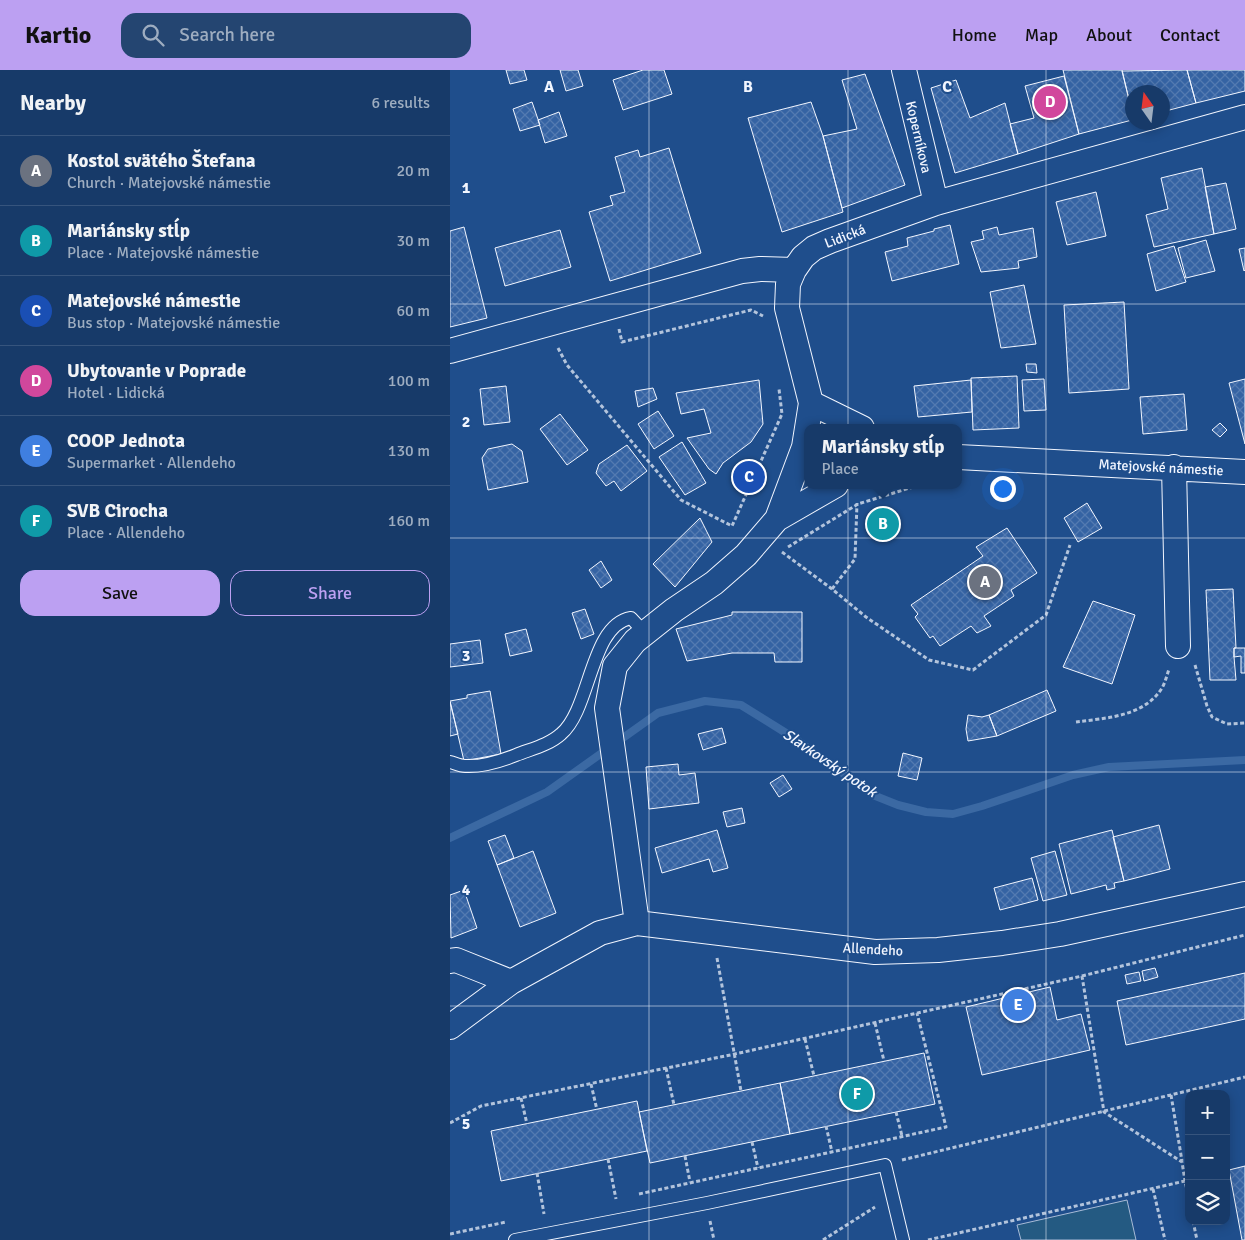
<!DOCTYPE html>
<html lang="en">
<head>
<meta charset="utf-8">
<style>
  body { margin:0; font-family:Signika,sans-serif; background:#244571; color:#f1f3f6 }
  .controls { position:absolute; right:15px; bottom:15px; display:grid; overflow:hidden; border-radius:10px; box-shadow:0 2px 12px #0003 }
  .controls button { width:45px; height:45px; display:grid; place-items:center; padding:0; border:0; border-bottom:1px solid #36547d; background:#173a69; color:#f1f3f6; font:25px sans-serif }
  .compass { position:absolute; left:675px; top:15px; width:45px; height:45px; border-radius:50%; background:#173a69; box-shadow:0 2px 12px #0003; rotate:346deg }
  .you { position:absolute; left:552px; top:418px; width:18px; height:18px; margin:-12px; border:4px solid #fff; border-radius:50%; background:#1a73e8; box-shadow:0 0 0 8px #1a73e833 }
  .badge { display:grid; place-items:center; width:32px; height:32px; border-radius:50%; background:#bca0f2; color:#fff; font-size:16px; font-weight:700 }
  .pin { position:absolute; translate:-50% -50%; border:2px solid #fff; box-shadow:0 1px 5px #0006 }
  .popup { position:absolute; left:354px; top:354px; width:158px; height:65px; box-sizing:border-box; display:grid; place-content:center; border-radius:10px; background:#173a69; filter:drop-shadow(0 1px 4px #0005); font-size:16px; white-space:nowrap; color:#9eadc0 }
  .popup b { font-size:19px; color:#f1f3f6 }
  .popup::after { content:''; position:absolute; left:50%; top:100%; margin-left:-10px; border:10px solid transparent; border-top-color:#173a69 }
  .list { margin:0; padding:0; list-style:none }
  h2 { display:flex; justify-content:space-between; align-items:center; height:65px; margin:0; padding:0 20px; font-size:21px }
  h2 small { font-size:16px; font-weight:400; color:#9eadc0 }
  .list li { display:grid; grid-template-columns:32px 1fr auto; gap:15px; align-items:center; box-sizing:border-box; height:70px; padding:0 20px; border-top:1px solid #36547d }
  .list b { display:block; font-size:19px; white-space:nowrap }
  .list p { margin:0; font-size:16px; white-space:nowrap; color:#9eadc0 }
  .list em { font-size:16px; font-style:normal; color:#9eadc0 }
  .actions { display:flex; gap:10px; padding:15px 20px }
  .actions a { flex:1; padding:11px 0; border:1px solid #bca0f2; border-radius:15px; text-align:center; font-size:18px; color:#bca0f2 }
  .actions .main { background:#bca0f2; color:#111 }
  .icon { flex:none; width:28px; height:28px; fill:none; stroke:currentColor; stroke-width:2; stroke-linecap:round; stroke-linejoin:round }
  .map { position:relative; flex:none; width:795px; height:1170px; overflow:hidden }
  header { display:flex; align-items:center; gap:30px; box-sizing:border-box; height:70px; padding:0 25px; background:#bca0f2; color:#111 }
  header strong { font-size:24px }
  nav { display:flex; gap:28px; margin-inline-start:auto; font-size:18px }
  .search { width:350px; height:45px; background:#244571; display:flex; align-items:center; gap:12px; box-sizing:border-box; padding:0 18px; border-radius:15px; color:#9eadc0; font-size:19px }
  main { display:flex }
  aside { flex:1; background:#173a69 }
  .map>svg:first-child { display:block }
  .garden { fill:#245a82; stroke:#a8bbd7 }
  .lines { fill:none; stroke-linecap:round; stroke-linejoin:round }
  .stream { stroke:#3b69a3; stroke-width:8 }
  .building { fill:url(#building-cross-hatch); stroke:#f2f6ff }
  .service-casing { stroke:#f2f6ff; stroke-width:14 }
  .minor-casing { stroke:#f2f6ff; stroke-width:26 }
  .path { stroke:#b3c4dc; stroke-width:3; stroke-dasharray:4 2.5; stroke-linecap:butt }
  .service { stroke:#1f4e8c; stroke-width:12 }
  .minor { stroke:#1f4e8c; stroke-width:24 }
  .grid { fill:none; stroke:#f2f6ff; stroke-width:1; stroke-opacity:0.55 }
  .labels { text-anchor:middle; stroke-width:4; stroke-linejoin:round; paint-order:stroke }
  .street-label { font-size:14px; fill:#f2f6ff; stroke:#1f4e8c }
  .water-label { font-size:15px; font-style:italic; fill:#f2f6ff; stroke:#1f4e8c }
  .grid-label { font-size:16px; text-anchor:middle; font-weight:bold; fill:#f2f6ff; stroke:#1f4e8c; stroke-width:4; stroke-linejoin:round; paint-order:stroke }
</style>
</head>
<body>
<header>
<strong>Kartio</strong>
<div class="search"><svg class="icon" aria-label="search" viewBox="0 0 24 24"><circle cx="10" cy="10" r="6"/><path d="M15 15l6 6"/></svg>Search here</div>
<nav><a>Home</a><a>Map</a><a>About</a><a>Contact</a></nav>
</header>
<main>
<aside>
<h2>Nearby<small>6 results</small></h2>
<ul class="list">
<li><span class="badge" style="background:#6b7280">A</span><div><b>Kostol svätého Štefana</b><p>Church · Matejovské námestie</p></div><em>20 m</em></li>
<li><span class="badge" style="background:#0f9aa8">B</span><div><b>Mariánsky stĺp</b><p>Place · Matejovské námestie</p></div><em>30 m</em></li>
<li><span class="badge" style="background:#1a4fb4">C</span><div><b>Matejovské námestie</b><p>Bus stop · Matejovské námestie</p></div><em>60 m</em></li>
<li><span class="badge" style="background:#d1479c">D</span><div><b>Ubytovanie v Poprade</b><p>Hotel · Lidická</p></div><em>100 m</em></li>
<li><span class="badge" style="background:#3f7fe0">E</span><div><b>COOP Jednota</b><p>Supermarket · Allendeho</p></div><em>130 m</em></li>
<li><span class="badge" style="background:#0f9aa8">F</span><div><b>SVB Cirocha</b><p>Place · Allendeho</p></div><em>160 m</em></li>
</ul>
<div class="actions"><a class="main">Save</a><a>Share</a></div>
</aside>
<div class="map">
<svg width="795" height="1170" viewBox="0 0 795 1170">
  <defs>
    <pattern id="building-cross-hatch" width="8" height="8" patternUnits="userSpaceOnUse" patternTransform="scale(1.25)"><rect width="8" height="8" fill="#3563a3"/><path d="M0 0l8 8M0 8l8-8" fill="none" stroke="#537ab1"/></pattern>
  </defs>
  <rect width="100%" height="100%" fill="#1f4e8c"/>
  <!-- garden -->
  <path class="garden" d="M 677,1130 L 686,1170 L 571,1170 L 567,1155 Z"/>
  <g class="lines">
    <!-- stream -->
    <path class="stream" d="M 0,768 L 97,722 L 208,643 L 255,631 L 291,635 L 344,668 L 423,725 L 448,735 L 476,742 L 503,744 L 532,736 L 623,705 L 659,697 L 795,690"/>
  </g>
  <!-- building -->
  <path class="building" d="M 56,0 L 74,0 L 77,10 L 60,14 Z
    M 110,0 L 128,0 L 133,16 L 116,21 Z
    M 193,0 L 214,0 L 222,24 L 173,40 L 163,10 Z
    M 613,0 L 672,0 L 682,42 L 682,50 L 629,64 Z
    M 737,0 L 746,33 L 712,42 L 712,22 L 682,22 L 682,42 L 672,1 Z
    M 737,0 L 795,0 L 795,21 L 746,33 Z
    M 415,4 L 455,115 L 392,138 L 373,66 L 407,59 L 392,10 Z
    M 614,6 L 629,64 L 568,84 L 560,54 L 584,48 L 575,16 Z
    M 506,10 L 520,48 L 555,33 L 568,84 L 505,103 L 481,18 Z
    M 82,32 L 90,55 L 70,61 L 63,39 Z
    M 361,32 L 373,66 L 393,142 L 332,162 L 298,48 Z
    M 109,42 L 117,66 L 95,73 L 88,50 Z
    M 219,78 L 251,183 L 160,211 L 139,142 L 163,135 L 160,126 L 175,122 L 165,87 L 188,80 L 190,87 Z
    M 752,98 L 764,164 L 704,177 L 696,145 L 718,139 L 711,108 Z
    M 776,113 L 786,159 L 764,164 L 755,117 Z
    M 646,122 L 656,166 L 617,175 L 606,132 Z
    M 500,155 L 509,194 L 442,211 L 435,182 L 458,176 L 457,168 L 484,161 L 484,159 Z
    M 14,157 L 37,248 L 0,257 L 0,161 Z
    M 547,157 L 549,165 L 583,158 L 587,187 L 568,191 L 569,198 L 531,202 L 521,172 L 534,169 L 532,161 Z
    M 110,160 L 121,197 L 55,216 L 45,178 Z
    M 756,170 L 765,201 L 736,208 L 728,178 Z
    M 724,176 L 736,212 L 706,221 L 697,184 Z
    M 795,178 L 795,200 L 794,201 L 789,179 Z
    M 574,215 L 586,274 L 551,278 L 540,222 Z
    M 674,232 L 679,319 L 619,323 L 614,235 Z
    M 576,294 L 586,294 L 587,303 L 577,302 Z
    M 567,306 L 569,358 L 523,360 L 521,308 Z
    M 594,309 L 596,340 L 574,341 L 572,310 Z
    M 795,309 L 795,374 L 779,313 Z
    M 309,310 L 313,354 L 301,372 L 273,393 L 266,404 L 259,399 L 237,368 L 261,363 L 254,339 L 231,344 L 226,323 Z
    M 521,310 L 522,342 L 468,347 L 464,316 Z
    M 56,316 L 60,352 L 34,355 L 30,319 Z
    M 203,318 L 207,329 L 188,337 L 185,321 Z
    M 734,324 L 737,360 L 693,364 L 690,327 Z
    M 208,341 L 224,366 L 204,379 L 188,354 Z
    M 110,344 L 138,380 L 117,395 L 90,359 Z
    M 770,353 L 777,360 L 770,367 L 762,360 Z
    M 232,372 L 256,413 L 235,425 L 209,387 Z
    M 62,374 L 72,381 L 78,412 L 38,420 L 32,388 L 38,379 Z
    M 177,375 L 197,401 L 171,421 L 164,411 L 156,416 L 146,403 L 149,394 Z
    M 637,433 L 652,458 L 628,472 L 614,448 Z
    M 250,448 L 262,472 L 225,517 L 203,494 Z
    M 557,458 L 587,503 L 561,520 L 564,526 L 534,546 L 541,556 L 527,563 L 521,556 L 490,576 L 483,566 L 480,568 L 465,547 L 468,544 L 461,535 L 533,486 L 526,477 Z
    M 151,491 L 162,510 L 151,518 L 139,500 Z
    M 783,519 L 786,578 L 784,578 L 784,587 L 786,610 L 760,610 L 756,520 Z
    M 643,531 L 685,545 L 662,614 L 613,597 Z
    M 135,539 L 144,564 L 131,569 L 122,543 Z
    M 282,542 L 352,542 L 352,592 L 325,592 L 324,583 L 282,583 L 237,591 L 226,559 L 282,545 Z
    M 76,559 L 82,581 L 60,586 L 55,564 Z
    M 30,570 L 33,593 L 0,597 L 0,574 Z
    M 784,578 L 795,578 L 795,603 L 791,603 L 791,586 L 784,587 Z
    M 597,620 L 606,641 L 547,666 L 539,645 Z
    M 40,621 L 51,684 L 14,691 L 0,631 L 17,628 L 17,625 Z
    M 0,632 L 8,664 L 0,666 Z
    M 518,645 L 532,647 L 539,645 L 547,666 L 518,671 L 516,659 Z
    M 272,658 L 276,673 L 253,680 L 248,664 Z
    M 453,683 L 472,688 L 467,710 L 448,706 Z
    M 228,694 L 229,705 L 245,703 L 249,733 L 199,739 L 196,697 Z
    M 333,705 L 342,719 L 329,727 L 320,713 Z
    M 292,738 L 295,753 L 277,757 L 273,742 Z
    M 709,755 L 720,799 L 674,811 L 663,767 Z
    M 267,760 L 278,798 L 263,802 L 259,789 L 212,803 L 205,778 Z
    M 662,760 L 674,811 L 664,813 L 665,818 L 657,820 L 656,815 L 621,824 L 609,774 Z
    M 55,765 L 64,788 L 47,795 L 38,771 Z
    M 83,781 L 106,843 L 70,857 L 47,795 Z
    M 605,781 L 617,825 L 593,831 L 581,788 Z
    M 582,808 L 588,830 L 550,840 L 544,818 Z
    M 14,820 L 27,858 L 1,868 L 0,825 Z
    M 705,898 L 708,907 L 694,911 L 692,901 Z
    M 689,902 L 691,911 L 677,914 L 675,905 Z
    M 795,903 L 795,949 L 676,975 L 667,931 Z
    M 600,917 L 607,950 L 631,944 L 640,980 L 532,1005 L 516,937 Z
    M 474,983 L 485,1034 L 340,1064 L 330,1013 Z
    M 330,1013 L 340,1064 L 200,1093 L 189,1042 Z
    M 187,1031 L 197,1081 L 51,1111 L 41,1061 Z
    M 795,1096 L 795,1170 L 792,1170 L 779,1100 Z"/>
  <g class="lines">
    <defs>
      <path id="service" d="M 0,692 C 4,693 10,696 15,696 C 32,697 51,691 66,685 C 81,679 99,675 111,664 C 141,639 140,555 181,548 L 195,563
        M 65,1170 L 257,1133 L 435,1095 L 453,1170"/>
      <path id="minor" d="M 454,0 L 486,133
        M 0,281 L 292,201 L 310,199 L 344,200
        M 361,333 L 412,358
        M 508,387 L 795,402
        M 724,397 L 728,576
        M 327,449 L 386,415
        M 187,853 L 157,638 L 165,596 L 185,571 L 224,540 L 264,513 L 296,485 L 327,449 L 354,377 L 361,333 L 337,238 L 338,214 L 344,200 L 353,187 L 364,178 L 380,171 L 486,133 L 795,47
        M 0,891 L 6,890 L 61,912 L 150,863 L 187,853 L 425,882 L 488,880 L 552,873 L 610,864 L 795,824
        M 0,957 L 61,912"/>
    </defs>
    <!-- service casing -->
    <use href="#service" class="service-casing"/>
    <!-- minor casing -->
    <use href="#minor" class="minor-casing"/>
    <!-- path -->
    <path class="path" d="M 169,259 L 172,272 L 301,240 L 313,246
      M 108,278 L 117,295 L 231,430 L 282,456 L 332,344 L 329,319
      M 338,477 L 408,434 L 463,417 L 475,415
      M 332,482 L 382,519 L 416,547 L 479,590 L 523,600 L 596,545 L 620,475
      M 382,519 L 405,489 L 407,433
      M 745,595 L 757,636 L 762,647 L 777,654 L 795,653
      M 626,652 C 655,648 694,647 712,618 C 715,613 717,605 719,599
      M 267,888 L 291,1021
      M 632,906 L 795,865
      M 425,953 L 434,991
      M 355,969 L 364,1006
      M 216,998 L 224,1035
      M 141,1014 L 147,1040
      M 721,1025 L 732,1091
      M 71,1028 L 77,1054
      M 446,1042 L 452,1066
      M 0,1053 L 31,1036 L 285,984 L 632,906 L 654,1042 L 732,1092 L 735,1111
      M 376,1056 L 382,1082
      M 302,1072 L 308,1098
      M 235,1086 L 240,1112
      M 158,1089 L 166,1129
      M 452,1090 L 795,1007
      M 87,1103 L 94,1144
      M 703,1119 L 715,1170
      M 189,1124 L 496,1057 L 467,943
      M 260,1151 L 264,1170
      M 743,1151 L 747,1170
      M 0,1164 L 56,1152
      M 373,1170 L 425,1137
      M 478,1170 L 735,1111 L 739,1129"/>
    <!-- service -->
    <use href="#service" class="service"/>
    <!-- minor -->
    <use href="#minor" class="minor"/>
  </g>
  <!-- grid -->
  <path class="grid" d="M 199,0 L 199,1170M 398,0 L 398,1170M 596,0 L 596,1170M 0,234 L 795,234M 0,468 L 795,468M 0,702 L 795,702M 0,936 L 795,936"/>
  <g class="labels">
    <!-- street labels -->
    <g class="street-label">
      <text transform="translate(469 67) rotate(77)" y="5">Koperníkova</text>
      <text transform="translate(395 166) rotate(-21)" y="5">Lidická</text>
      <text transform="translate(711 397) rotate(3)" y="5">Matejovské námestie</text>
      <text transform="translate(423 879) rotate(3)" y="5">Allendeho</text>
    </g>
    <!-- water labels -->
    <g class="water-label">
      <text transform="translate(380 693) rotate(34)" y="5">Slavkovský potok</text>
    </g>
  </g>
  <g class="grid-label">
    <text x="99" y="22">A</text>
    <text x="298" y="22">B</text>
    <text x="497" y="22">C</text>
    <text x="16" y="123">1</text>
    <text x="16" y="357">2</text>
    <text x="16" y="591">3</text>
    <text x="16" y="825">4</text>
    <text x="16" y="1059">5</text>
  </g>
</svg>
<div class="controls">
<button>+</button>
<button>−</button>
<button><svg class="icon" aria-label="layers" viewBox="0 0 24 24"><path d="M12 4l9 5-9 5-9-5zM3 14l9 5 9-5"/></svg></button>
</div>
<svg class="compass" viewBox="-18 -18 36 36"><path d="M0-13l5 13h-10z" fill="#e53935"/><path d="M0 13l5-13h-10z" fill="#9eadc0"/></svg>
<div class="you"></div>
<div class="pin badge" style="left:535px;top:512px;background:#6b7280">A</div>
<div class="pin badge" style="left:433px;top:454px;background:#0f9aa8">B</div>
<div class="popup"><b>Mariánsky stĺp</b>Place</div>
<div class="pin badge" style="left:299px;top:407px;background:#1a4fb4">C</div>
<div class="pin badge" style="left:600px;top:32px;background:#d1479c">D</div>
<div class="pin badge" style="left:568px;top:935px;background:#3f7fe0">E</div>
<div class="pin badge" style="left:407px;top:1024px;background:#0f9aa8">F</div>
</div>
</main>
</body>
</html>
